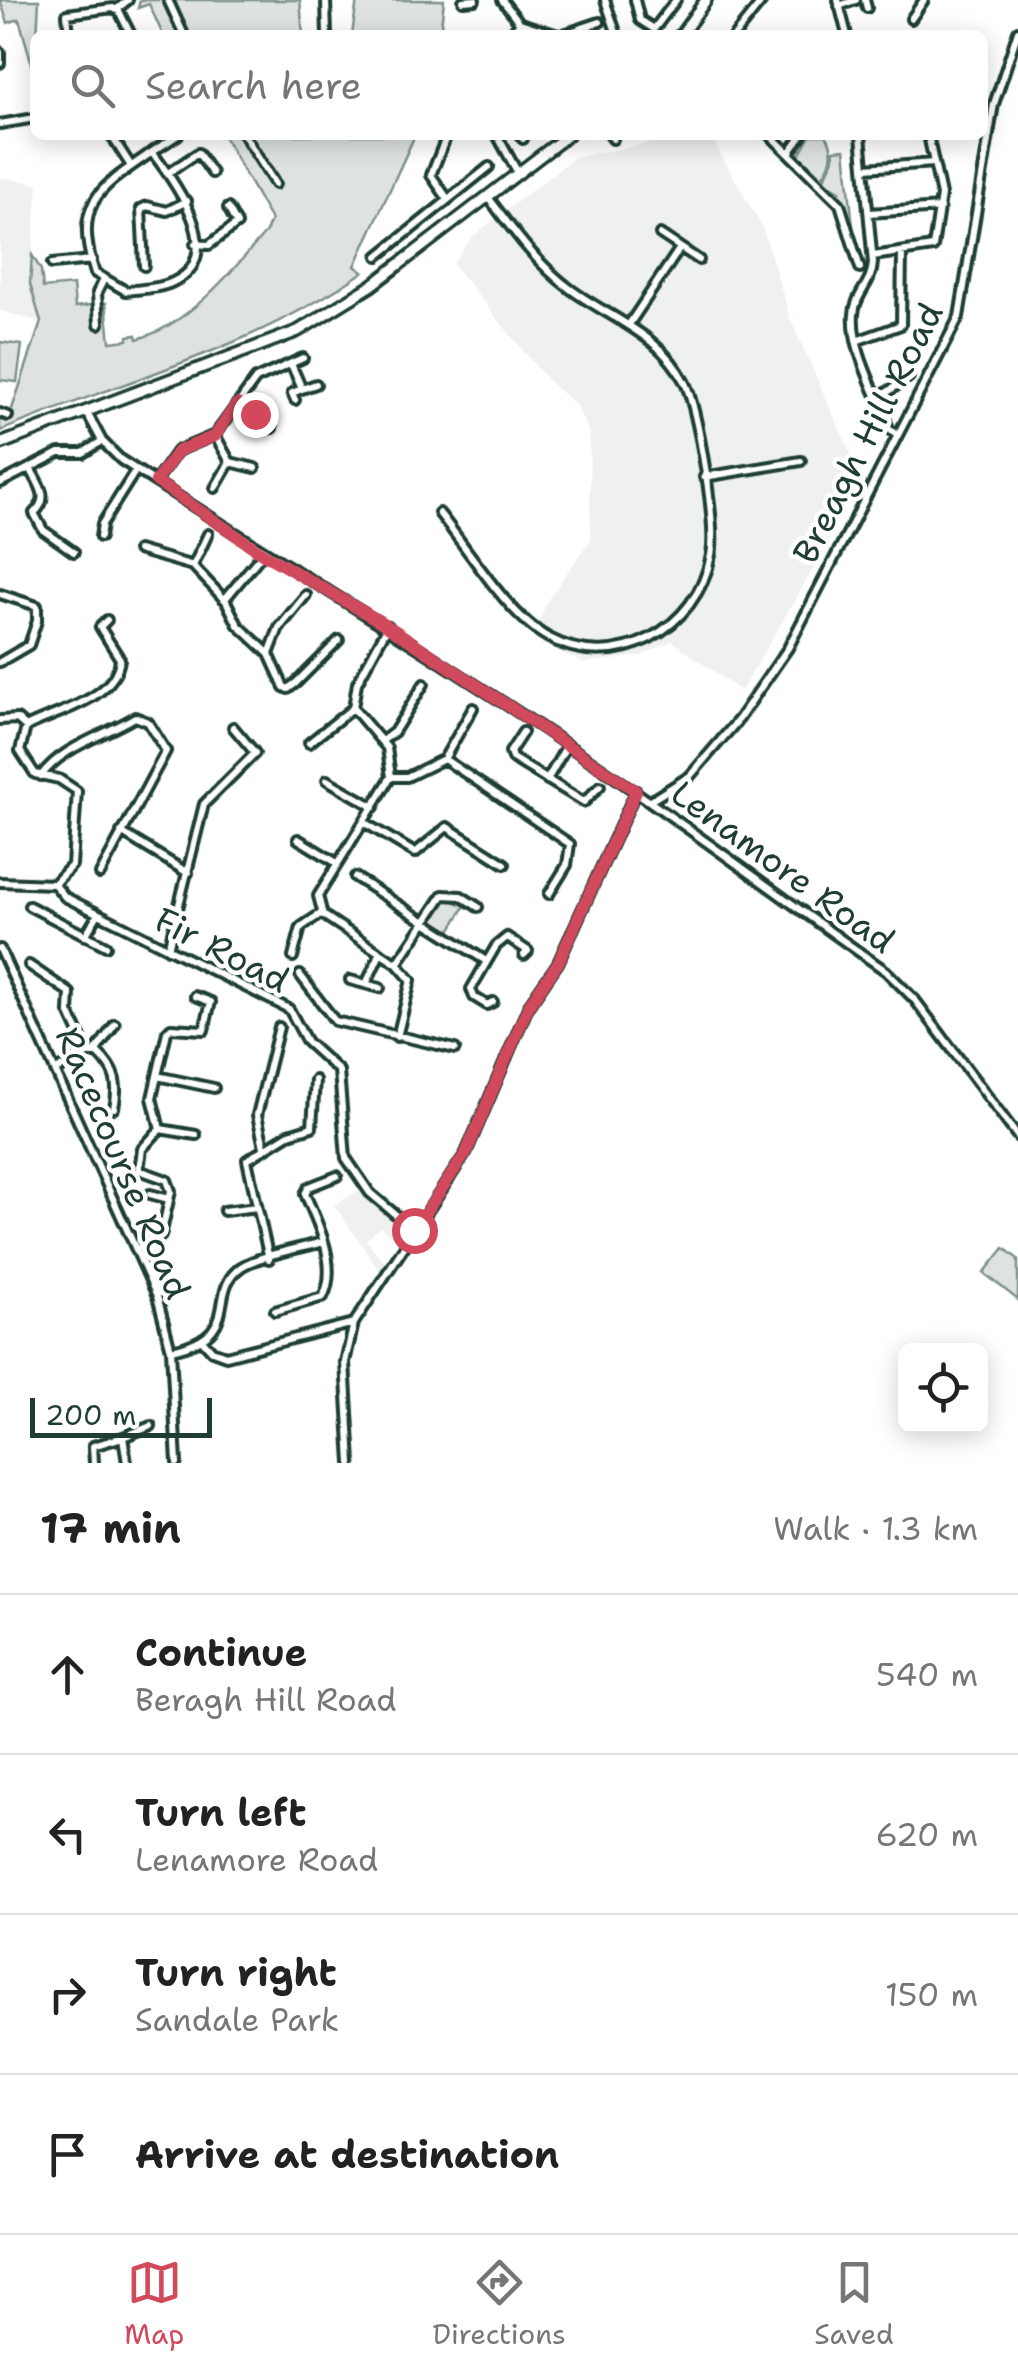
<!DOCTYPE html>
<html lang="en">
<head>
<meta charset="utf-8">
<style>
  body { margin:0; font-family:"Shantell Sans",sans-serif; background:#f2f2f2; color:#222 }
  .controls { position:absolute; right:30px; bottom:30px; display:grid; overflow:hidden; border-radius:15px; box-shadow:0 5px 25px #0003 }
  .controls button { width:90px; height:90px; display:grid; place-items:center; padding:0; border:0; border-bottom:2px solid #e0e0e0; background:#fff; color:#222; font:50px sans-serif }
  .scale { position:absolute; left:30px; bottom:25px; width:182px; box-sizing:border-box; padding-left:10px; border:5px solid #1f3d34; border-top:0; font-size:28px; line-height:35px; white-space:nowrap; color:#1f3d34; -webkit-text-stroke:8px #fff; paint-order:stroke }
  .stop { position:absolute; width:30px; height:30px; margin:-22px; border:8px solid #d1495b; border-radius:50%; background:#fff }
  .stop.end { background:#d1495b; border-color:#fff; box-shadow:0 2px 10px #0008 }
  .list { margin:0; padding:0; list-style:none }
  h2 { display:flex; justify-content:space-between; align-items:center; height:130px; margin:0; padding:0 40px; font-size:42px }
  h2 small { font-size:32px; font-weight:400; color:#767676 }
  .list li { display:grid; grid-template-columns:65px 1fr auto; gap:30px; align-items:center; box-sizing:border-box; height:160px; padding:0 40px; border-top:2px solid #e0e0e0 }
  .list b { display:block; font-size:38px; white-space:nowrap }
  .list p { margin:0; font-size:32px; white-space:nowrap; color:#767676 }
  .list em { font-size:32px; font-style:normal; color:#767676 }
  .icon { flex:none; width:55px; height:55px; fill:none; stroke:currentColor; stroke-width:2; stroke-linecap:round; stroke-linejoin:round }
  .map { position:relative; flex:none; width:1018px; height:1463px; overflow:hidden }
  .search { position:absolute; background:#fff; box-shadow:0 5px 25px #0003; left:30px; right:30px; top:30px; height:110px; display:flex; align-items:center; gap:25px; box-sizing:border-box; padding:0 35px; border-radius:15px; color:#767676; font-size:38px }
  .sheet { height:770px; background:#fff }
  nav { display:flex; justify-content:space-around; align-items:center; box-sizing:border-box; height:140px; border-top:2px solid #e0e0e0; background:#fff; font-size:28px; color:#767676 }
  nav a { display:grid; justify-items:center; gap:5px }
  nav .on { color:#d1495b }
  .map>svg:first-child { display:block }
  .built { fill:#eef1f0 }
  .green { fill:#dee3e2; stroke:#7e908b; stroke-width:2.5 }
  .lines { fill:none; stroke-linecap:round; stroke-linejoin:round }
  .minor-casing { stroke:#1f3d34; stroke-width:14 }
  .highway-casing { stroke:#1f3d34; stroke-width:16 }
  .minor { stroke:#fff; stroke-width:6 }
  .highway { stroke:#fff; stroke-width:9 }
  .route { stroke:#d1495b; stroke-width:12 }
  .labels { text-anchor:middle; stroke-width:9; stroke-linejoin:round; paint-order:stroke }
  .street-label { font-size:35px; fill:#1f3d34; stroke:#fff }
</style>
</head>
<body>
<div class="map">
<svg width="1018" height="1463" viewBox="0 0 1018 1463">
  <rect width="100%" height="100%" fill="#fff"/>
  <filter id="ink" filterUnits="userSpaceOnUse"><feTurbulence type="fractalNoise" baseFrequency=".01" numOctaves="2"/><feDisplacementMap in="SourceGraphic" scale="20" xChannelSelector="R" yChannelSelector="G"/><feConvolveMatrix kernelMatrix="1 2 1 2 8 2 1 2 1" color-interpolation-filters="sRGB"/></filter>
  <g filter="url(#ink)">
    <!-- built -->
    <path class="built" d="M 696,135 L 711,137 L 763,229 L 791,321 L 859,472 L 821,556 L 741,691 L 672,641 L 641,656 L 584,663 L 542,644 L 538,624 L 547,601 L 591,539 L 589,432 L 575,404 L 547,380 L 453,264 L 472,237 L 575,157 Z
      M 0,177 L 38,184 L 30,284 L 41,322 L 0,311 Z
      M 364,1188 L 409,1229 L 401,1242 L 380,1227 L 366,1240 L 385,1263 L 380,1271 L 334,1205 Z"/>
    <!-- green -->
    <path class="green" d="M 0,0 L 39,0 L 35,75 L 19,19 L 8,23 Z
      M 140,0 L 300,0 L 303,35 L 163,35 L 149,4 L 138,8 Z
      M 357,0 L 444,0 L 440,35 L 352,35 Z
      M 223,135 L 415,135 L 355,266 L 363,272 C 253,349 123,380 0,431 L 0,418 L 8,421 L 41,322 L 30,284 L 32,255 L 41,270 L 43,288 L 73,285 L 75,307 L 106,303 L 110,342 L 128,340 L 128,336 L 136,335 L 137,339 C 188,326 233,270 266,232 L 271,220 Z
      M 810,135 L 826,135 C 836,150 832,164 822,177 L 799,155 Z
      M 845,149 L 853,227 L 837,195 L 840,191 L 823,181 L 833,161 L 834,150 Z
      M 0,342 L 22,345 L 17,382 L 0,380 Z
      M 447,898 L 465,906 L 448,934 L 431,921 Z
      M 1004,1248 L 1018,1259 L 1018,1300 L 984,1273 Z"/>
    <g class="lines">
      <defs>
        <path id="minor" d="M 168,0 L 184,35
          M 326,0 L 327,35
          M 502,0 L 520,23 L 558,35
          M 605,0 L 617,35
          M 635,0 L 640,20 L 654,29 L 676,0
          M 838,0 L 847,35
          M 865,0 L 867,8
          M 463,1 L 475,0
          M 839,6 L 856,0
          M 117,9 L 128,0
          M 911,19 L 924,0
          M 69,35 L 67,14 L 113,8 L 119,11 L 131,35
          M 509,35 L 520,23
          M 561,35 L 600,22
          M 735,35 L 763,0
          M 0,52 L 0,63
          M 0,124 L 35,118
          M 111,135 L 131,166
          M 244,135 L 275,184
          M 497,135 L 518,173
          M 520,135 L 523,139
          M 610,135 L 613,139
          M 770,135 L 840,204 L 860,268
          M 861,135 L 873,263 C 872,284 855,294 854,314 C 851,351 878,394 889,429 L 897,435
          M 152,152 C 174,181 230,256 173,282 C 159,289 141,289 126,291 L 95,273 C 72,202 100,188 152,152 Z
          M 152,152 L 178,135
          M 789,153 L 802,135
          M 865,168 L 934,163
          M 168,173 L 198,153 L 212,173
          M 447,198 L 431,175 L 447,135
          M 869,213 L 940,208
          M 660,234 L 699,260
          M 195,244 L 209,245 L 237,224 L 228,208
          M 378,256 L 489,167
          M 873,256 L 933,247 L 941,195 L 928,135
          M 52,264 L 92,260
          M 144,266 L 141,209 L 147,206 L 167,211 L 187,201
          M 630,323 L 680,248
          M 99,324 L 97,293 L 103,281
          M 856,341 L 901,325 L 902,252
          M 291,364 L 302,389 L 292,393 L 295,400
          M 302,389 L 316,384
          M 879,398 L 909,377
          M 237,404 L 255,414 L 266,413 L 272,428
          M 86,411 L 102,441 L 121,460 C 276,560 435,655 588,759 C 689,827 786,901 886,971 L 915,1000 L 1018,1137
          M 0,413 L 8,416
          M 215,435 L 230,462 L 215,488
          M 230,462 L 255,468
          M 30,468 C 39,485 51,498 34,513 L 43,530 L 74,552
          M 704,477 L 801,461
          M 156,481 L 177,451 L 215,435 L 256,379 L 303,358
          M 0,483 L 59,453 L 83,453 L 102,441
          M 439,513 C 468,549 509,617 549,638 C 616,674 698,629 711,555 C 717,526 698,410 685,383 C 660,333 610,319 569,288 C 536,263 512,229 488,197
          M 100,537 L 102,524 L 136,470
          M 138,550 L 193,566 L 224,599
          M 263,553 L 225,599 L 238,625 L 269,654 L 284,687 L 288,689 L 296,683 L 339,640
          M 193,566 L 208,534
          M 0,594 L 37,606 L 37,621 L 29,645 L 0,662
          M 388,626 L 357,683 L 353,708 L 387,748 L 391,777 L 318,896 L 323,915 L 397,964 L 411,980 L 397,1037
          M 269,654 L 279,628 L 306,595
          M 0,720 L 17,719 L 26,727
          M 523,732 L 510,752 L 512,758 L 584,802 L 600,786
          M 382,741 L 394,732 L 424,684
          M 309,743 L 353,708
          M 444,759 L 473,708
          M 41,776 C 63,746 102,737 135,717 L 148,722 L 166,751 L 100,874
          M 391,777 L 407,777 L 444,759 L 570,844 L 567,865 L 549,894
          M 327,780 L 374,807
          M 547,780 L 567,745
          M 650,801 L 690,776 L 739,719 L 788,648 L 959,317 L 994,104 L 1018,31
          M 365,823 L 415,853 L 447,827 L 505,864
          M 121,832 L 188,873
          M 298,839 L 337,863
          M 355,877 L 486,961
          M 0,882 L 54,884 L 72,865 L 77,791 L 59,779 L 35,774 L 20,751 L 26,727 C 57,711 115,700 120,659 L 100,627 L 107,620
          M 54,884 L 65,897 L 289,1009 L 307,1042 L 339,1071 L 346,1158 L 370,1193 L 415,1231
          M 29,906 L 106,946
          M 85,936 L 98,914
          M 0,949 L 157,1296 L 171,1350 L 177,1463
          M 168,949 L 204,804 L 255,753 L 233,727
          M 293,957 L 301,927 L 322,913
          M 397,964 L 443,895 L 461,896 L 478,907
          M 29,965 L 70,993 L 69,1012 L 88,1053
          M 300,975 L 335,1021 L 455,1049
          M 350,980 L 380,988
          M 366,984 L 380,954
          M 493,1002 L 487,1005 L 474,997 L 471,989 L 496,946 L 507,937 L 528,951 L 524,955
          M 95,1052 L 115,1024
          M 57,1070 L 88,1053 L 98,1053 C 116,1070 119,1085 114,1108
          M 157,1076 L 214,1088
          M 160,1129 L 152,1098 L 167,1032 L 171,1028 L 204,1030 L 211,1002 L 195,996
          M 264,1147 L 257,1115 L 279,1027
          M 150,1194 L 169,1199
          M 224,1211 L 257,1207
          M 139,1248 L 161,1236 L 171,1191 L 167,1180 L 139,1170 L 142,1149 L 160,1129 L 196,1135
          M 269,1259 L 247,1160 L 289,1134 L 312,1127 L 315,1080
          M 275,1311 L 323,1297 C 339,1266 318,1223 305,1194 L 309,1187 L 337,1176
          M 202,1340 L 212,1351 L 226,1356 L 354,1323
          M 171,1350 C 246,1334 205,1293 241,1267 C 257,1256 302,1248 323,1242
          M 94,1463 L 93,1446 L 123,1437
          M 127,1463 L 123,1437 L 151,1426
          M 351,1463 L 345,1362 L 354,1323 L 466,1153 L 529,1005 L 558,963 L 636,791"/>
        <path id="highway" d="M 681,35 L 706,0
          M 0,444 L 298,331 L 371,286 L 568,135"/>
      </defs>
      <!-- minor casing -->
      <use href="#minor" class="minor-casing"/>
      <!-- highway casing -->
      <use href="#highway" class="highway-casing"/>
      <!-- minor -->
      <use href="#minor" class="minor"/>
      <!-- highway -->
      <use href="#highway" class="highway"/>
    </g>
  </g>
  <g class="lines" filter="url(#ink)">
    <!-- route -->
    <path class="route" d="M 255,414 L 237,404 L 215,436 L 178,451 L 156,481 L 262,553 L 388,626 L 636,791 L 558,963 L 529,1005 L 466,1153 L 414,1230"/>
  </g>
  <g class="labels">
    <!-- street labels -->
    <g class="street-label">
      <text transform="translate(868 433) rotate(-63)" y="12">Breagh Hill Road</text>
      <text transform="translate(783 867) rotate(36)" y="12">Lenamore Road</text>
      <text transform="translate(222 950) rotate(27)" y="12">Fir Road</text>
      <text transform="translate(123 1163) rotate(67)" y="12">Racecourse Road</text>
    </g>
  </g>
</svg>
<div class="controls">
<button><svg class="icon" aria-label="locate" viewBox="0 0 24 24"><circle cx="12" cy="12" r="6"/><path d="M12 2v4M12 18v4M2 12h4M18 12h4"/></svg></button>
</div>
<div class="scale">200 m</div>
<div class="stop" style="left:414px;top:1230px"></div>
<div class="stop end" style="left:255px;top:414px"></div>
<div class="search"><svg class="icon" aria-label="search" viewBox="0 0 24 24"><circle cx="10" cy="10" r="6"/><path d="M15 15l6 6"/></svg>Search here</div>
</div>
<section class="sheet">
<h2>17 min<small>Walk · 1.3 km</small></h2>
<ul class="list">
<li><svg class="icon" aria-label="ahead" viewBox="0 0 24 24"><path d="M12 20V5M6 11l6-6 6 6"/></svg><div><b>Continue</b><p>Beragh Hill Road</p></div><em>540 m</em></li>
<li><svg class="icon" aria-label="left" viewBox="0 0 24 24"><path d="M17 20v-9H6M10 6l-5 5 5 5"/></svg><div><b>Turn left</b><p>Lenamore Road</p></div><em>620 m</em></li>
<li><svg class="icon" aria-label="right" viewBox="0 0 24 24"><path d="M7 20v-9h11M14 6l5 5-5 5"/></svg><div><b>Turn right</b><p>Sandale Park</p></div><em>150 m</em></li>
<li><svg class="icon" aria-label="arrive" viewBox="0 0 24 24"><path d="M6 21V4h12l-3 4 3 4H6"/></svg><div><b>Arrive at destination</b></div></li>
</ul>
</section>
<nav>
<a class="on"><svg class="icon" aria-label="map" viewBox="0 0 24 24"><path d="M3 6l6-2 6 2 6-2v14l-6 2-6-2-6 2zM9 4v14M15 6v14"/></svg>Map</a>
<a><svg class="icon" aria-label="directions" viewBox="0 0 24 24"><path d="M12 3l9 9-9 9-9-9zM9 14v-3h6M13 9l2 2-2 2"/></svg>Directions</a>
<a><svg class="icon" aria-label="saved" viewBox="0 0 24 24"><path d="M7 4h10v16l-5-4-5 4z"/></svg>Saved</a>
</nav>
</body>
</html>
